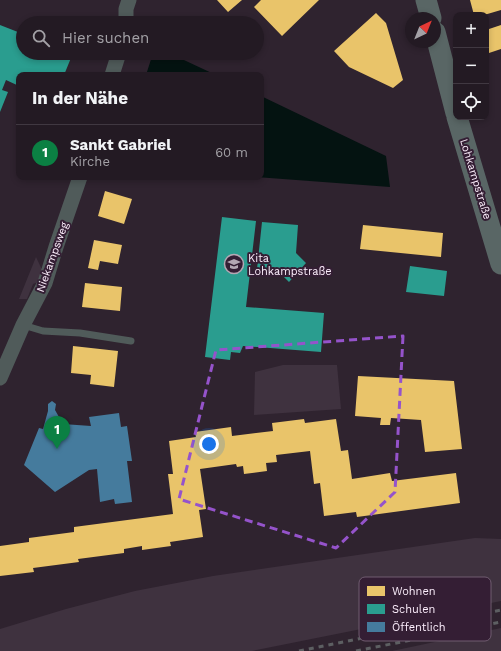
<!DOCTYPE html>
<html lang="de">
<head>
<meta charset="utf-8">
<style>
  body { margin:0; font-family:"Work Sans",sans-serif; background:#2f2730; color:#f1f3f6 }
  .controls { position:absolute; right:12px; top:12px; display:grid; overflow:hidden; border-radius:8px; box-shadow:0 2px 6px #0003 }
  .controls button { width:36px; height:36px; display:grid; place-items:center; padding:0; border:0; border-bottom:1px solid #403841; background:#231a23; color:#f1f3f6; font:20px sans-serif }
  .compass { position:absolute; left:405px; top:12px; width:36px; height:36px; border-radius:50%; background:#231a23; box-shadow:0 2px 6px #0003; rotate:43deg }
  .you { position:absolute; left:209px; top:444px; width:14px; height:14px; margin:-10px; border:3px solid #fff; border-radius:50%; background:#1a73e8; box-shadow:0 0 0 6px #1a73e833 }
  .badge { display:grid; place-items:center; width:26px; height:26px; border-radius:50%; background:#0b8043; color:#fff; font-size:13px; font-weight:700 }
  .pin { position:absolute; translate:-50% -33px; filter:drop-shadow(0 1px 2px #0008) }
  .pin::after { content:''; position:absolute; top:21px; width:14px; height:12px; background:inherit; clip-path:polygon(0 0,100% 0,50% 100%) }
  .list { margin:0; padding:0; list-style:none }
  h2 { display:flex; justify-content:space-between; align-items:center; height:52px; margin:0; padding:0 16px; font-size:17px }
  h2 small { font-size:13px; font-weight:400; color:#a3a1a6 }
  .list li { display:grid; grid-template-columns:26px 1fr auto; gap:12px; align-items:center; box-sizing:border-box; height:56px; padding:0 16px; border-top:1px solid #403841 }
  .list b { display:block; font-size:15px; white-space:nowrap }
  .list p { margin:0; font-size:13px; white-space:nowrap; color:#a3a1a6 }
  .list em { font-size:13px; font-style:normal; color:#a3a1a6 }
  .icon { flex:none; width:22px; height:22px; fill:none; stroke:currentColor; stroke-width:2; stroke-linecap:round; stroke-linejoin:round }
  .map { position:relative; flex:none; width:501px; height:651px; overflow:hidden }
  .search { position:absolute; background:#231a23; box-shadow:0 2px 6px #0003; left:16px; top:16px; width:248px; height:44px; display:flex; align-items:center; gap:10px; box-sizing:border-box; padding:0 14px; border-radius:22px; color:#a3a1a6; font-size:15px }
  .panel { position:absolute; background:#231a23; box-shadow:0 2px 6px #0003; left:16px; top:72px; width:248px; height:108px; border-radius:8px }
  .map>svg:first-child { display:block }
  .green { fill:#3f323f }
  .water { fill:#041311 }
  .homes { fill:#e9c46a }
  .schools { fill:#2a9d8f }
  .public { fill:#457b9d }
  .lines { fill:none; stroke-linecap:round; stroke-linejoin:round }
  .lane { stroke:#505b5a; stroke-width:7 }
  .street { stroke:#505b5a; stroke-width:15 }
  .secondary { stroke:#596665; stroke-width:21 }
  .rail { stroke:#5d5f62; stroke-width:3; stroke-dasharray:5 5; stroke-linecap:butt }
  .marked { fill:none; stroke:#9553cb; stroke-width:3; stroke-dasharray:8 5; stroke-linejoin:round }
  .labels { text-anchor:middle; stroke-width:4; stroke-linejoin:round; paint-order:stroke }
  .street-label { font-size:11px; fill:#fceefc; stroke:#341e34 }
  .poi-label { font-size:11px; fill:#fceefc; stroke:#341e34; text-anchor:start }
  .key { fill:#341e34; stroke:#705c70; stroke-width:1 }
  .key-label { font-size:11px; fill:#fceefc }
</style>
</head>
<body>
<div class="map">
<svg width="501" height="651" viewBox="0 0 501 651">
  <rect width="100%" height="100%" fill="#2f232f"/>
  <!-- green -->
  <path class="green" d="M 36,257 L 44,274 L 41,281 L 33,284 L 27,299 L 19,299 Z
    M 283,365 L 337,365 L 341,409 L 254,415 L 255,372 Z
    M 475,538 L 501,539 L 501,601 L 252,651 L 0,651 L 0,629 L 66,609 L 135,591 L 213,576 Z
    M 501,628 L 501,651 L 392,651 Z"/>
  <!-- water -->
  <path class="water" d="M 153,53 L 169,53 L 216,75 L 146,75 Z
    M 261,96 L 386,156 L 390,187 L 256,177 L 261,177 Z"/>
  <!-- homes -->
  <path class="homes" d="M 217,0 L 242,0 L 228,12 Z
    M 261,0 L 319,0 L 282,36 L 254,7 Z
    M 470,0 L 501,0 L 501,10 L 484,15 L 474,15 Z
    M 376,13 L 386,23 L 403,80 L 393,88 L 349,67 L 334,51 Z
    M 501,25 L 501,49 L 486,54 L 486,30 Z
    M 105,191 L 132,199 L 124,224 L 98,216 Z
    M 363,225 L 443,233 L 441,257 L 360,249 Z
    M 94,240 L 122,245 L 118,264 L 100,261 L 98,270 L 88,268 Z
    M 85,283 L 122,287 L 120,311 L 82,307 Z
    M 73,346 L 118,351 L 114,387 L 90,384 L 91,375 L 71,373 Z
    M 358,376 L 454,381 L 462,449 L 425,452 L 421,420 L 391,418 L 390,425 L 380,425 L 381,418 L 355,416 Z
    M 304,419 L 305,423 L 336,419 L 341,451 L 348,450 L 352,479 L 390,473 L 392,481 L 456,473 L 460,503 L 357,517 L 356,512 L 324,516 L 320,483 L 314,484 L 310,451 L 276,455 L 277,462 L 266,463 L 267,471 L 244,474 L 243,466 L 237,467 L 236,464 L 200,469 L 206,509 L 199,510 L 203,537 L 170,542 L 171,546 L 142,550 L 142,546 L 124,549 L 124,553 L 78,559 L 79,562 L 33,568 L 34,572 L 0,576 L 0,546 L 29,542 L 29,538 L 74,532 L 74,527 L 173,514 L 168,474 L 173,474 L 169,441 L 196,437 L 195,432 L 231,427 L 232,436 L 273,431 L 272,423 Z"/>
  <!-- schools -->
  <path class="schools" d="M 0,25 L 23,34 L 23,53 L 73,53 L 64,75 L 19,75 L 19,86 L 6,80 L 2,90 L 8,92 L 0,112 Z
    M 222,217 L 256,221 L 246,307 L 324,313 L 321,352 L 243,346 L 240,353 L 231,352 L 230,360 L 205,357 Z
    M 262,222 L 298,225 L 296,253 L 306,263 L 289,282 L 278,271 L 257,269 Z
    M 410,266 L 447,271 L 444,296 L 406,292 Z"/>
  <!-- public -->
  <path class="public" d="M 52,401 L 56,404 L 55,410 L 63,424 L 91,426 L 89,417 L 119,413 L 121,427 L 127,426 L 132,461 L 127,461 L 132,502 L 115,504 L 114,499 L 100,502 L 97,469 L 89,470 L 55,492 L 24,465 L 39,428 L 43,429 L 48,411 L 48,404 Z"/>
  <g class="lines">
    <!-- lane -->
    <path class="lane" d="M 23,325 L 43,331 L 80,333 L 131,341"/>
    <!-- street -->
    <path class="street" d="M 126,23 L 126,9 L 129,0
      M 112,75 L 119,53
      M 0,378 L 23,325 L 45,283 L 56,247 L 80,177"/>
    <!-- secondary -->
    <path class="secondary" d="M 426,0 L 431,18
      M 435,32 L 456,113
      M 457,117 L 501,264"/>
    <!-- rail -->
    <path class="rail" d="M 299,651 L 501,610
      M 356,651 L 501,622"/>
  </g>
  <!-- marked area -->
  <path class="marked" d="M 403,336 L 395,492 L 336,548 L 179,499 L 216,350 Z"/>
  <!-- icons -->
  <defs>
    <symbol id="school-ring" viewBox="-11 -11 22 22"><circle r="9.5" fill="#341e34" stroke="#b4a7b4" stroke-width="1.5"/><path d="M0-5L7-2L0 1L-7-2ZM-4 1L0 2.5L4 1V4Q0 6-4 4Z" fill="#b4a7b4"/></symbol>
  </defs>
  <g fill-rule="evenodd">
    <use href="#school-ring" x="223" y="253" width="22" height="22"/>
  </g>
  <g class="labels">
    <!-- street labels -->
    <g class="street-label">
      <text transform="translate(476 179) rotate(73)" y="4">Lohkampstraße</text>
      <text transform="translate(52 257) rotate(-70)" y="4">Niekampsweg</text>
    </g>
    <!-- poi labels -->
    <g class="poi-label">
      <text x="248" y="262">Kita<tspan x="248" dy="13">Lohkampstraße</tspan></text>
    </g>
  </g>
  <!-- legend -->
  <rect x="359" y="577" width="132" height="64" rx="6" class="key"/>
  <rect x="367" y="586" width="18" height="10" fill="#e9c46a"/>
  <rect x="367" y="604" width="18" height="10" fill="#2a9d8f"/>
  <rect x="367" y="622" width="18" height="10" fill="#457b9d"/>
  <g class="key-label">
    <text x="392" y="595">Wohnen</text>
    <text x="392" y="613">Schulen</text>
    <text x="392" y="631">Öffentlich</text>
  </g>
</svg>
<div class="controls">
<button>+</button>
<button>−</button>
<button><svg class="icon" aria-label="locate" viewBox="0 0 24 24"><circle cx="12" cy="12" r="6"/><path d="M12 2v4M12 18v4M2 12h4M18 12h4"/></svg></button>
</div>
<svg class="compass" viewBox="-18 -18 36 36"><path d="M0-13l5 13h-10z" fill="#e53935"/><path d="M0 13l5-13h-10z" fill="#a3a1a6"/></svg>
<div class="you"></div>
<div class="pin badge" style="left:57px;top:449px">1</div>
<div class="search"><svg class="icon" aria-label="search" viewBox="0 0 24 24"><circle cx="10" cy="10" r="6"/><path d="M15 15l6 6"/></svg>Hier suchen</div>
<section class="panel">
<h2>In der Nähe<small></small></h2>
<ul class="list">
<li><span class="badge">1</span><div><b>Sankt Gabriel</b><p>Kirche</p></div><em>60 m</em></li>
</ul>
</section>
</div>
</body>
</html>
